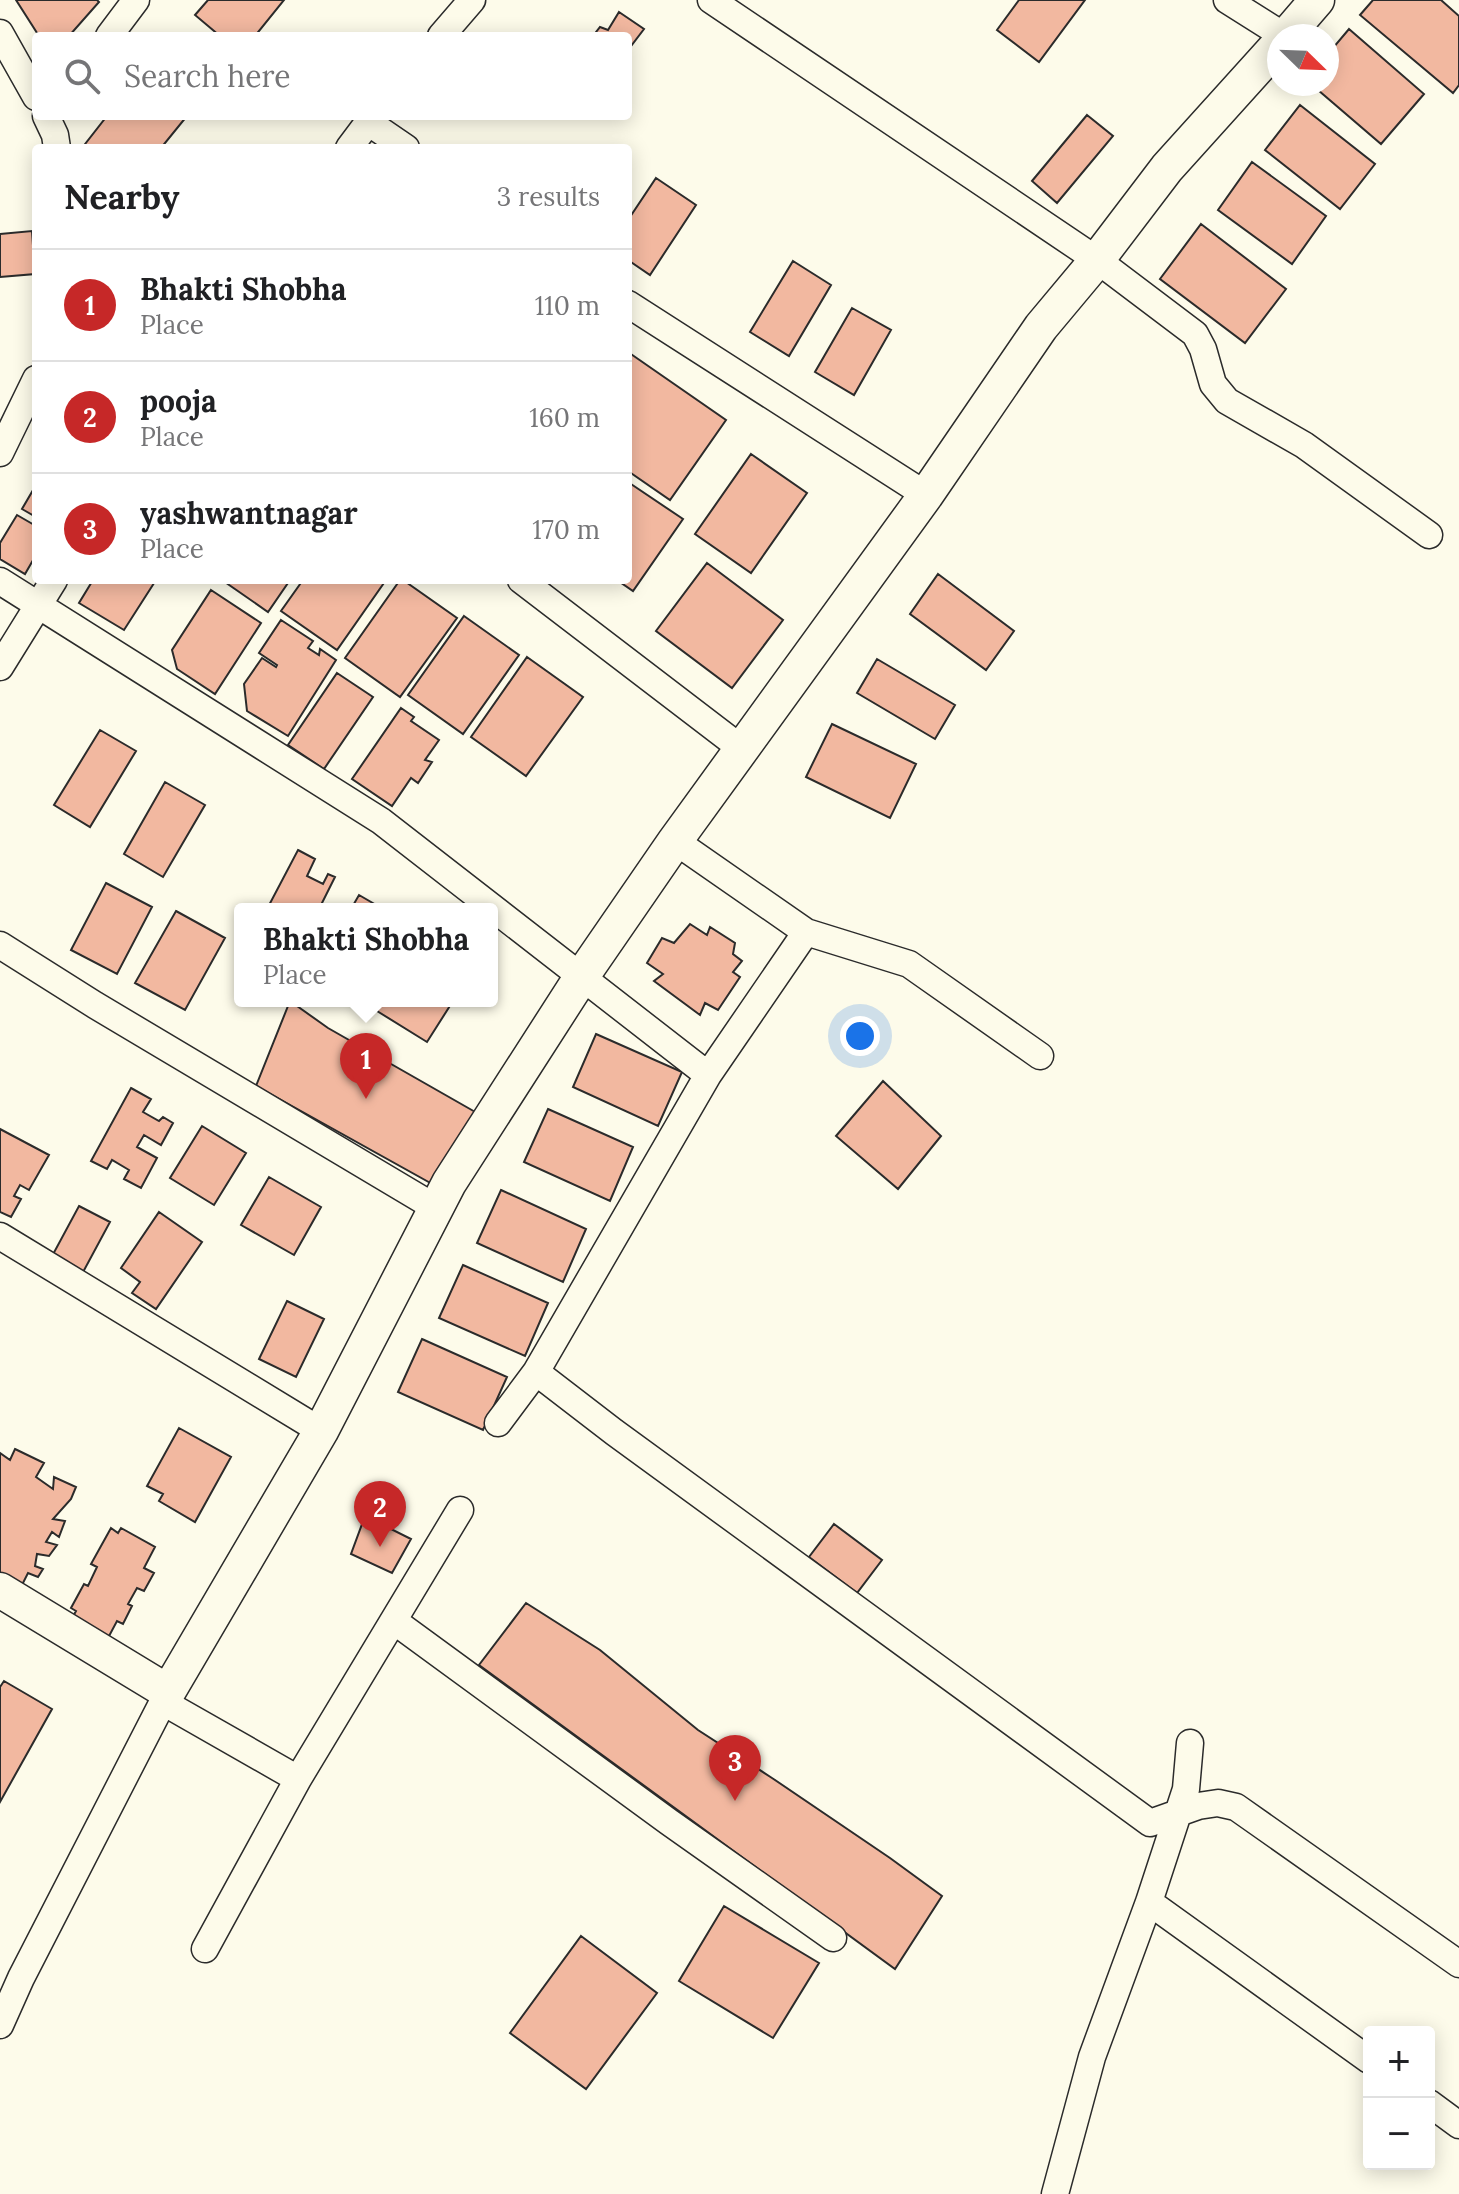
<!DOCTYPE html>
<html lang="en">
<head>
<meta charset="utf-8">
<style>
  body { margin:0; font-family:Lora,serif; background:#f6f6f6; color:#202124 }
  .controls { position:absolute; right:24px; bottom:24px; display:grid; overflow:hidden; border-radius:8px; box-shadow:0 4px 20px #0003 }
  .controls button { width:72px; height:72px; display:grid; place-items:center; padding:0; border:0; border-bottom:2px solid #e0e0e0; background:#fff; color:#202124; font:40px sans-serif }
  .compass { position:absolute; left:1267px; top:24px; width:72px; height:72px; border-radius:50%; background:#fff; box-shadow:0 4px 20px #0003; rotate:113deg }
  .you { position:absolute; left:860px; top:1036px; width:28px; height:28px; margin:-20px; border:6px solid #fff; border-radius:50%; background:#1a73e8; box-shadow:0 0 0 12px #1a73e833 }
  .badge { display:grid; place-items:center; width:52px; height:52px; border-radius:50%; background:#c62828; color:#fff; font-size:26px; font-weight:700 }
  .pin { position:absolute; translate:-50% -66px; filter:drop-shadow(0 2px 4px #0008) }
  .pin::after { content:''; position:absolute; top:42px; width:28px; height:24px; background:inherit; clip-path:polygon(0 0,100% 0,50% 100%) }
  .popup { position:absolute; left:234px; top:903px; width:264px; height:104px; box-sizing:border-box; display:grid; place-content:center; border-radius:8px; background:#fff; filter:drop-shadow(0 2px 6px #0005); font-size:26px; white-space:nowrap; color:#757577 }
  .popup b { font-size:30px; color:#202124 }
  .popup::after { content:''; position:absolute; left:50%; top:100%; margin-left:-16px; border:16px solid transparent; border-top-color:#fff }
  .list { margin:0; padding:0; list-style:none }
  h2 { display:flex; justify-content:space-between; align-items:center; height:104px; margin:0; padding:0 32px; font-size:34px }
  h2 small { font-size:26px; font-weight:400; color:#757577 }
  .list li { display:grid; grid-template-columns:52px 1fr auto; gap:24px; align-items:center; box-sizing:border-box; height:112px; padding:0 32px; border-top:2px solid #e0e0e0 }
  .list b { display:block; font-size:30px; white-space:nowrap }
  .list p { margin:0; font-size:26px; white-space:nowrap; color:#757577 }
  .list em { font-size:26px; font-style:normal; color:#757577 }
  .icon { flex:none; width:44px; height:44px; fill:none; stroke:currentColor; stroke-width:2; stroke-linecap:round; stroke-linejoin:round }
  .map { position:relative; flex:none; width:1459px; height:2194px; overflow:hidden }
  .search { position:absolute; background:#fff; box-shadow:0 4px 20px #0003; left:32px; top:32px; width:600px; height:88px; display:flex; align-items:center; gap:20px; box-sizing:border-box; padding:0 28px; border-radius:8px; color:#757577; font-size:30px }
  .panel { position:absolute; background:#fff; box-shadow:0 4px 20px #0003; left:32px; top:144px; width:600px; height:440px; border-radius:8px }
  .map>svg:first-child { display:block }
  .building { fill:#f2b8a0; stroke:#2b2b2b; stroke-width:2 }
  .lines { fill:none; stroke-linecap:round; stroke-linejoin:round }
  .minor-casing { stroke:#2b2b2b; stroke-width:29 }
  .tertiary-casing { stroke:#2b2b2b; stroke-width:37 }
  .minor { stroke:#fdfbea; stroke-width:26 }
  .tertiary { stroke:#fdfbea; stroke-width:34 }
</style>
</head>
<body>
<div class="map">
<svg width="1459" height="2194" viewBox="0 0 1459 2194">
  <rect width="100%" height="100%" fill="#fdfbea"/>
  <!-- building -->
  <path class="building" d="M 16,0 L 97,0 L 99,2 L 69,36 L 39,36 Z
    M 208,0 L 284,0 L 255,36 L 220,36 L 195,15 Z
    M 1019,0 L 1085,0 L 1039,62 L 997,30 Z
    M 1373,0 L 1441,0 L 1459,16 L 1459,85 L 1453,93 L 1360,15 Z
    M 619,12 L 644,29 L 628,50 L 628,36 L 593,36 L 600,27 L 608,30 Z
    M 1349,29 L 1424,94 L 1381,144 L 1311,84 L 1327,84 L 1327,55 Z
    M 1300,105 L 1375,164 L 1340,209 L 1265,150 Z
    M 1087,115 L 1113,136 L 1057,203 L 1032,181 Z
    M 107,116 L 187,116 L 161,148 L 82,148 Z
    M 1252,162 L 1326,216 L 1292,264 L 1218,210 Z
    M 656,178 L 696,205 L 650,275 L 628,260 L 628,220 Z
    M 1201,224 L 1286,289 L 1245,343 L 1160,279 Z
    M 32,231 L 35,274 L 0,277 L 0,234 Z
    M 793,261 L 831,285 L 789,356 L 750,332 Z
    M 852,308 L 891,330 L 854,395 L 815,372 Z
    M 628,352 L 726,420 L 670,500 L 628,471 Z
    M 751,454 L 807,493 L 751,573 L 695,534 Z
    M 628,482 L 683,519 L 633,591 L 617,580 L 628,580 Z
    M 36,485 L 36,517 L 22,509 Z
    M 17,515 L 36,526 L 36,555 L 25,574 L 0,559 L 0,543 Z
    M 707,563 L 783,620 L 732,688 L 656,631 Z
    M 938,574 L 1014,631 L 986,670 L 910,614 Z
    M 93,580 L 156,580 L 124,630 L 79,603 Z
    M 222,580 L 290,580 L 268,612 Z
    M 303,580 L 386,580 L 337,650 L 281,611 Z
    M 400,580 L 403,580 L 457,618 L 400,697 L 345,658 Z
    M 211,590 L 261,623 L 215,694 L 177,669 L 172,650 Z
    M 464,616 L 519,655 L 463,734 L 408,695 Z
    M 281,620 L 313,641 L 308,648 L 319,655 L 320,649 L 336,660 L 288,736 L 247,711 L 244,684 L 262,658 L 276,667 L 277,665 L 259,653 Z
    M 527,657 L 583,697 L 526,776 L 471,737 Z
    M 877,659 L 955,705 L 935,739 L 857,693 Z
    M 337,673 L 373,697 L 324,769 L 288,745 Z
    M 401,708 L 414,717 L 411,721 L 439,740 L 425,760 L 432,762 L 418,783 L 411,778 L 392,806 L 352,779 Z
    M 832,724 L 916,764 L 890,818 L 806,777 Z
    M 100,730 L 136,751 L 90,827 L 54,805 Z
    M 165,782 L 205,805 L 163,877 L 124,854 Z
    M 298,850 L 315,859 L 307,876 L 323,884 L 328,874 L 335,877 L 319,909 L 267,909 Z
    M 106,883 L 152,907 L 117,974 L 71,950 Z
    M 359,895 L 383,909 L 351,909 Z
    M 176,911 L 225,938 L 185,1010 L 135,983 Z
    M 690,924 L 707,935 L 710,927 L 735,943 L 733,954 L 742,961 L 733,972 L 740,977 L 718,1010 L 705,1003 L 700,1015 L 654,981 L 663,974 L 647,963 L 662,938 L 674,943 Z
    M 290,1001 L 328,1028 L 477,1113 L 434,1185 L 256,1086 Z
    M 383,1001 L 453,1001 L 427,1042 L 377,1011 Z
    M 596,1034 L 682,1072 L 658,1126 L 573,1087 Z
    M 883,1081 L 941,1136 L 898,1189 L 836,1136 Z
    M 131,1088 L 151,1099 L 143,1112 L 159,1121 L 163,1117 L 173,1123 L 161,1145 L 144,1135 L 137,1147 L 157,1158 L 141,1188 L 124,1179 L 129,1170 L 112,1160 L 107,1169 L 91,1161 Z
    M 548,1109 L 633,1147 L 610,1201 L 524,1162 Z
    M 202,1126 L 246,1153 L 214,1205 L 170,1178 Z
    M 0,1129 L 49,1155 L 29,1190 L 20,1185 L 14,1196 L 21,1199 L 11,1217 L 0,1212 Z
    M 269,1177 L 321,1207 L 294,1255 L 241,1225 Z
    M 501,1190 L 586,1229 L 563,1282 L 477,1243 Z
    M 79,1206 L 110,1222 L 82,1274 L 51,1258 Z
    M 159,1212 L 202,1242 L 156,1309 L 132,1293 L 140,1282 L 121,1268 Z
    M 463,1265 L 548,1303 L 525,1356 L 439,1318 Z
    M 287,1301 L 324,1319 L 296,1377 L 259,1359 Z
    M 422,1339 L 507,1377 L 483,1430 L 398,1392 Z
    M 179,1428 L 231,1457 L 195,1522 L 159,1501 L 163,1494 L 147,1486 Z
    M 15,1449 L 44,1463 L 36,1477 L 53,1489 L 54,1477 L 76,1487 L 71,1499 L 53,1519 L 65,1521 L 59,1537 L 52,1532 L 46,1542 L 57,1545 L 49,1556 L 37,1554 L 35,1566 L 43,1569 L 38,1577 L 28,1573 L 21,1587 L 0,1576 L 0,1453 L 10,1460 Z
    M 365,1516 L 411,1539 L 392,1573 L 351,1554 Z
    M 834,1524 L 882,1560 L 857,1593 L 809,1557 Z
    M 111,1528 L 118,1533 L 121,1528 L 155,1547 L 144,1568 L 154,1573 L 144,1591 L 137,1588 L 128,1604 L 132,1606 L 123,1624 L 117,1621 L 108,1638 L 69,1623 L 76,1611 L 71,1608 L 84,1584 L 88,1586 L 97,1567 L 91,1564 Z
    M 526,1603 L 600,1650 L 698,1730 L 772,1778 L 890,1858 L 942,1896 L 895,1969 L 479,1665 Z
    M 4,1681 L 52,1709 L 0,1802 L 0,1687 Z
    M 724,1906 L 819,1963 L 773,2038 L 679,1981 Z
    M 581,1936 L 657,1993 L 586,2089 L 510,2033 Z"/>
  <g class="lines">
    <defs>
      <path id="minor" d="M 711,0 L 1097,260 L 1195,334 L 1203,349 L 1213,384 L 1227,401 L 1304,445 L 1429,535
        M 1227,0 L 1284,36
        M 0,33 L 36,97
        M 109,36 L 136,0
        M 441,36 L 472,0
        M 46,116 L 55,135 L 57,148
        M 368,122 L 406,148
        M 349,148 L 373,116
        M 628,304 L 926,495
        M 0,453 L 36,379
        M 521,580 L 742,749
        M 0,581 L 381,821 L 708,1075
        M 0,667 L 54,580
        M 675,841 L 806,932 L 909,964 L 1040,1056
        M 0,945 L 95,1005 L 436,1208
        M 0,1236 L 321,1431
        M 536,1372 L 614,1432 L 1150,1823 L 1198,1806 L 1218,1803 L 1236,1807 L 1459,1964
        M 498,1423 L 536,1372 L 708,1075 L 806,932
        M 394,1621 L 669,1822 L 833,1938
        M 163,1702 L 298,1779
        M 1149,1902 L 1369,2060
        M 205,1949 L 298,1779 L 460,1510
        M 0,2025 L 21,1978 L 168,1692
        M 1429,2103 L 1459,2125
        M 1055,2194 L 1092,2057 L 1149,1902 L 1186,1789 L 1190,1743"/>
      <path id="tertiary" d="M 1286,36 L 1317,0
        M 0,1590 L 168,1692 L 321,1431 L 449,1183 L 582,976 L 675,841 L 926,495 L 1041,327 L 1097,260 L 1167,168 L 1279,44"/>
    </defs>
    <!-- minor casing -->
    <use href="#minor" class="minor-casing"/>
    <!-- tertiary casing -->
    <use href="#tertiary" class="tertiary-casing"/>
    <!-- minor -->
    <use href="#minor" class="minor"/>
    <!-- tertiary -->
    <use href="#tertiary" class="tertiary"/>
  </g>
</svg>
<div class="controls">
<button>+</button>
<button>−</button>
</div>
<svg class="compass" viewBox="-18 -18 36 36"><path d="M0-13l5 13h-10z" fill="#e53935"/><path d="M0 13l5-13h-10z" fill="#757577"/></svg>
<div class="you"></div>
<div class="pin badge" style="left:366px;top:1099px">1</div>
<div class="popup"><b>Bhakti Shobha</b>Place</div>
<div class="pin badge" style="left:380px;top:1547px">2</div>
<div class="pin badge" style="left:735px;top:1801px">3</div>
<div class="search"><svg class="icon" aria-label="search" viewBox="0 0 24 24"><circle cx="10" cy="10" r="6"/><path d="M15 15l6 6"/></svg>Search here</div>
<section class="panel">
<h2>Nearby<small>3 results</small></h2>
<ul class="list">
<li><span class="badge">1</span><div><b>Bhakti Shobha</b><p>Place</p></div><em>110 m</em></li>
<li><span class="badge">2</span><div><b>pooja</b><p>Place</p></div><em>160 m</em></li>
<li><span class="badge">3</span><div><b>yashwantnagar</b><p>Place</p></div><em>170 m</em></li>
</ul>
</section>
</div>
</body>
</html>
